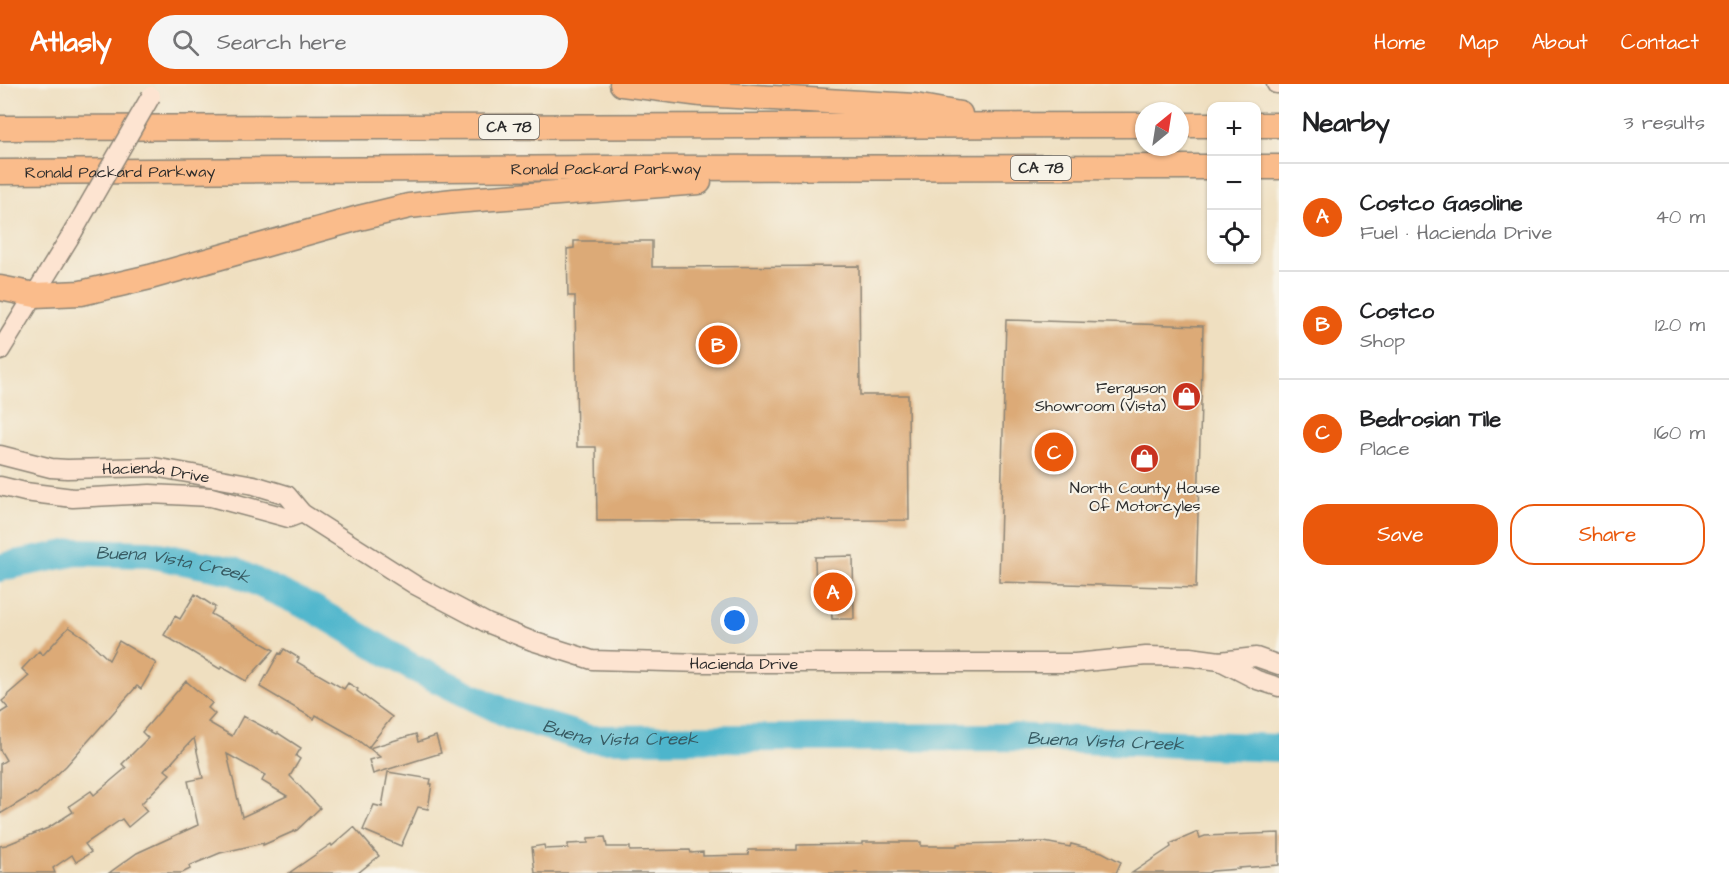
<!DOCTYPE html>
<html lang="en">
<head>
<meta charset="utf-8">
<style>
  body { margin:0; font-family:"Architects Daughter",sans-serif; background:#f6f6f6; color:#202124 }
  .controls { position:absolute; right:18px; top:18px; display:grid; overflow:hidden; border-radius:12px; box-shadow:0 2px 4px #0004 }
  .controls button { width:54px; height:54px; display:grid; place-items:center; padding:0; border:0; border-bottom:2px solid #e0e0e0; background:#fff; color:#202124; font:30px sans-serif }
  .compass { position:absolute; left:1135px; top:18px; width:54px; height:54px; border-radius:50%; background:#fff; box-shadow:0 2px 4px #0004; rotate:30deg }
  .you { position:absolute; left:735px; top:537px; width:21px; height:21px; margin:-15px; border:4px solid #fff; border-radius:50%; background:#1a73e8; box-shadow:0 0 0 9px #1a73e833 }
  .badge { display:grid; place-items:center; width:39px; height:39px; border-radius:50%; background:#ea580c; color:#fff; font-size:20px; font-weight:700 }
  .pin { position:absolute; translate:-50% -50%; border:3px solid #fff; box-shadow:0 2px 6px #0006 }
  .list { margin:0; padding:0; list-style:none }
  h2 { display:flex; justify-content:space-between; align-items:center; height:78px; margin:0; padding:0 24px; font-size:26px }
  h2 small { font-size:20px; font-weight:400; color:#757577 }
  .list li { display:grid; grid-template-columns:39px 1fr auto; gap:18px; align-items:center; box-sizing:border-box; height:108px; padding:0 24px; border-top:2px solid #e0e0e0 }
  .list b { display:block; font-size:22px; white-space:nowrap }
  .list p { margin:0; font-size:20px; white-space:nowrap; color:#757577 }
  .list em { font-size:20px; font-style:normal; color:#757577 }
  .actions { display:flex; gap:12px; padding:18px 24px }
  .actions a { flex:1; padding:14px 0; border:2px solid #ea580c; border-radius:24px; text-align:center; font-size:21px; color:#ea580c }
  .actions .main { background:#ea580c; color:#fff }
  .icon { flex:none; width:33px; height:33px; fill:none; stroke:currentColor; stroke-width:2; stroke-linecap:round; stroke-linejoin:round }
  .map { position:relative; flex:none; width:1279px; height:789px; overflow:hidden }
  header { display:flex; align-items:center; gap:36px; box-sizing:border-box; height:84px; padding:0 30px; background:#ea580c; color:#fff }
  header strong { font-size:28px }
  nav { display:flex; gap:33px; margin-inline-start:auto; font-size:21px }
  .search { width:420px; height:54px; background:#f6f6f6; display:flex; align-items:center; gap:15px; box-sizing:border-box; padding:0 21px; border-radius:33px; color:#757577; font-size:22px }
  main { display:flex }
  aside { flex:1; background:#fff }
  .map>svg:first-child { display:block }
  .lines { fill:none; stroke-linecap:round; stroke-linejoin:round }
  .river { stroke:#4eb5cc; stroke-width:28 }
  .building { fill:#dcaa77; fill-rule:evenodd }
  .secondary-casing { stroke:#8d8576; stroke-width:21 }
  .highway-casing { stroke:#8d8576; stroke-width:27 }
  .secondary { stroke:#fde4d1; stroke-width:18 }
  .highway { stroke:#fabc8b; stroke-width:24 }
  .secondary-bridge-casing { stroke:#8d8576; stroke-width:21; stroke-linecap:butt }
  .secondary-bridge { stroke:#fde4d1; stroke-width:18 }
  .labels { text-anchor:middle; stroke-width:4.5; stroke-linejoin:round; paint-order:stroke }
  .shield { fill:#f7f3e8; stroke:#686764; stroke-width:1.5 }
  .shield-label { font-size:15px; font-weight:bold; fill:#2b2b2b }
  .street-label { font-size:16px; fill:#2b2b2b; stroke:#f7f3e8 }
  .poi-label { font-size:16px; fill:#2b2b2b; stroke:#f7f3e8; text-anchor:end }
  .water-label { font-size:18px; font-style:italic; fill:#375b63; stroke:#f7f3e8 }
</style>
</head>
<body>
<header>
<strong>Atlasly</strong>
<div class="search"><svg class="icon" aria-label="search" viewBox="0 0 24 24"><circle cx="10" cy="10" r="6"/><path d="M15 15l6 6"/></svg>Search here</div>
<nav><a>Home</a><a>Map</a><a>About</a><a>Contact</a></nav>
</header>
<main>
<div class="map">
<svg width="1279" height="789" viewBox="0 0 1279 789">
  <rect width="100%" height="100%" fill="#f7f3e8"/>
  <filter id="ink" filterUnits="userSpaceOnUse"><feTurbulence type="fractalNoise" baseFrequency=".0167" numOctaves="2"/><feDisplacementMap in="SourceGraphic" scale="12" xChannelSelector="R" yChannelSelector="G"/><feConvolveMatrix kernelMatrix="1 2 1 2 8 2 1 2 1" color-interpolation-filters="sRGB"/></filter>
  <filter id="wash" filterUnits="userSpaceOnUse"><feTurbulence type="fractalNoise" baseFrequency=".008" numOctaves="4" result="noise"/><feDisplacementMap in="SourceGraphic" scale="24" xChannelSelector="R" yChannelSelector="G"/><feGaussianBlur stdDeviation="1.35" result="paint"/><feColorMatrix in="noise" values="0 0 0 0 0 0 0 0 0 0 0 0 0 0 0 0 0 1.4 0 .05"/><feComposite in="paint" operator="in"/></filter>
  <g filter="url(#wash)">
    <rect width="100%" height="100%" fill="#efdfc0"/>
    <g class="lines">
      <!-- river -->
      <path class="river" id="s1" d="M 0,484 L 11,481 L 77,468 L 149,470 L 233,487 L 314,525 L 410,582 L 508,630 L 589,655 L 1007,653 L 1279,664"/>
    </g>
    <g id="blocks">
      <!-- building -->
      <path class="building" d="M 574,157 L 652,157 L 652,183 L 859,182 L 860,311 L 908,311 L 909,436 L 597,437 L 596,363 L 577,363 L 575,212 L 568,212 L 567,165 L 574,164 Z
        M 1006,236 L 1203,242 L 1196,504 L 999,498 Z
        M 853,472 L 854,535 L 832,535 L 831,512 L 816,513 L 815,473 Z
        M 195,510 L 215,523 L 211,530 L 274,566 L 246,597 L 222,583 L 220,585 L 164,551 L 175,532 L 180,535 Z
        M 69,543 L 87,555 L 109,576 L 119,557 L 156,579 L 141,605 L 137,602 L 66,682 L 36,710 L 35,709 L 0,730 L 0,680 L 6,676 L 0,666 L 0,629 L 8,624 L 2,617 L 8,612 L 7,611 L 29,592 L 22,585 L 39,567 L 43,571 Z
        M 284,565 L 299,574 L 297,578 L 344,605 L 348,599 L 358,605 L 357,607 L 392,633 L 368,664 L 351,651 L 316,631 L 314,635 L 260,603 L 279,569 L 281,570 Z
        M 186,597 L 212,619 L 208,624 L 215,630 L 208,638 L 232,652 L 243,632 L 277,650 L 278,649 L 301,664 L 296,672 L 300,675 L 290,692 L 320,724 L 297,746 L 263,761 L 263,759 L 220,769 L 189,782 L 190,785 L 182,789 L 109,789 L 137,769 L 198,741 L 188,697 L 203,694 L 194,654 L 165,686 L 170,690 L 141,720 L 147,727 L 128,743 L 122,735 L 85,760 L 91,768 L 76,778 L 72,771 L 53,784 L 55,789 L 0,789 L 0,762 L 6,761 L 48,744 L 73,728 L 69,722 L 91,707 L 94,711 L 126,684 L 122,680 L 148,654 L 142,648 ZM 227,670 L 265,691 L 262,697 L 287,712 L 242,733 Z
        M 416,650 L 418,658 L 436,652 L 441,669 L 373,690 L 369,676 L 380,673 L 369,664 Z
        M 388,688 L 431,695 L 430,700 L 432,700 L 428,725 L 418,723 L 401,762 L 363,746 L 374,721 L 382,723 Z
        M 354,743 L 379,772 L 358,789 L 289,789 L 331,760 L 332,762 Z
        M 1198,748 L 1200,754 L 1205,752 L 1279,749 L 1279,781 L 1239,784 L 1239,785 L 1212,787 L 1208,789 L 1132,789 L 1171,763 L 1170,760 Z
        M 605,753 L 607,763 L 630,763 L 630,767 L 690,766 L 691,769 L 703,768 L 703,772 L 749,771 L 748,766 L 797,766 L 797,761 L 862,760 L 862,758 L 921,758 L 921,762 L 957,762 L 957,760 L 1044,758 L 1070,763 L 1071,760 L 1102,768 L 1121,778 L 1116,789 L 535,789 L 532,763 L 544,761 L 545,765 L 568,764 L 568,760 L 588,759 L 588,754 Z"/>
    </g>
  </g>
  <g filter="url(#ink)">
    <use href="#blocks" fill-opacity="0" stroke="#8d8576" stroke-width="1.5"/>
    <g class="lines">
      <defs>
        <g id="secondary">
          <path d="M 1276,0 L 1279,0"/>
          <path d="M 0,267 L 73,148"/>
          <path id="s2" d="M 0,371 L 51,384 L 67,385 L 154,383 L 254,401 L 287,411 L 302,429 L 415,501 L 487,539 L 532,557 L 592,576 L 704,579 L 1075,579 L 1146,572 L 1190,573 L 1220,577 L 1256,573 L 1279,581"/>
          <path d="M 0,402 L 25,408 L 73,414 L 150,410 L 211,413 L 289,434 L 302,429"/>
          <path d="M 1220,577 L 1257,596 L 1279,603"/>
        </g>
        <g id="highway">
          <path d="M 622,0 L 701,10 L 915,22 L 960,30"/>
          <path d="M 1180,41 L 1212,41"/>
          <path d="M 1256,41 L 1279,41"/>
          <path d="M 0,44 L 1144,41"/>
          <path d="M 1256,83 L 1279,83"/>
          <path id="s3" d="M 0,88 L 599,84 L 1212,83"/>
          <path d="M 0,204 L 35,211 L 81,209 L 150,193 L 359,134 L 409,122 L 454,117 L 699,98"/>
        </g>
      </defs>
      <!-- secondary casing -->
      <use href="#secondary" class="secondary-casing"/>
      <!-- highway casing -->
      <use href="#highway" class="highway-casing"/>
      <!-- secondary -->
      <use href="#secondary" class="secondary"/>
      <!-- highway -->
      <use href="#highway" class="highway"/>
      <defs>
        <path id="secondary-bridge" d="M 73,148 L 151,12"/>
      </defs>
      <!-- secondary-bridge casing -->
      <use href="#secondary-bridge" class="secondary-bridge-casing"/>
      <!-- secondary-bridge -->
      <use href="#secondary-bridge" class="secondary-bridge"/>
    </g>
  </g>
  <!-- icons -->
  <defs>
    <symbol id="shop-disc" viewBox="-11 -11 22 22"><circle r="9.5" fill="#c8321e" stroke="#f7f3e8"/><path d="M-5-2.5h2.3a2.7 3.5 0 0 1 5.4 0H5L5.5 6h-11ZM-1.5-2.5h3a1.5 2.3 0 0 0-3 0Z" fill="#fff"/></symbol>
  </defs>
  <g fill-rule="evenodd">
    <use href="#shop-disc" x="1170" y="296" width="33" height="33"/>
    <use href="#shop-disc" x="1128" y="358" width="33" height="33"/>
  </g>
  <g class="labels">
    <!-- shield labels -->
    <g class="shield">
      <rect x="479" y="31" width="60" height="24" rx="4.5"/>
      <rect x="1011" y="72" width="60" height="24" rx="4.5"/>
    </g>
    <g class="shield-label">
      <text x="509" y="48">CA 78</text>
      <text x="1041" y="89">CA 78</text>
    </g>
    <!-- street labels -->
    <g class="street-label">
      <text dy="6" stroke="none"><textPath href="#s3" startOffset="606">Ronald Packard Parkway</textPath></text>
      <text dy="6" stroke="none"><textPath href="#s3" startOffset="120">Ronald Packard Parkway</textPath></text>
      <text dy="6" stroke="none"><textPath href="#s2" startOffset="158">Hacienda Drive</textPath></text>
      <text dy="6" stroke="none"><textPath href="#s2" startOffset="794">Hacienda Drive</textPath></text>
    </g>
    <!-- poi labels -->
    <g class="poi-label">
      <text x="1166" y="309">Ferguson<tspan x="1166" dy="18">Showroom (Vista)</tspan></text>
      <text x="1145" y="409" text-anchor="middle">North County House<tspan x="1145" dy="18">Of Motorcyles</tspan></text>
    </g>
    <!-- water labels -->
    <g class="water-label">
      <text dy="6" stroke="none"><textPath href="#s1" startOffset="176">Buena Vista Creek</textPath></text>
      <text dy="6" stroke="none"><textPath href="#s1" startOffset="662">Buena Vista Creek</textPath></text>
      <text dy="6" stroke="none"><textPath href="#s1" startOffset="1148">Buena Vista Creek</textPath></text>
    </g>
  </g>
</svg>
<div class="controls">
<button>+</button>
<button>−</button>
<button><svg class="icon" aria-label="locate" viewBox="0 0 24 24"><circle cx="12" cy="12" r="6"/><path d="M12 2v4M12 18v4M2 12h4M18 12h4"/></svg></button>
</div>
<svg class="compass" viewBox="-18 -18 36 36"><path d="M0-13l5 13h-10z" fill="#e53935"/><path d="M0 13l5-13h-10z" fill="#757577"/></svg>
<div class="you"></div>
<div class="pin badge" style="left:833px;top:508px">A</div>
<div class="pin badge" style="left:718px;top:261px">B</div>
<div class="pin badge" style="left:1054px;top:368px">C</div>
</div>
<aside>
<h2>Nearby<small>3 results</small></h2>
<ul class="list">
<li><span class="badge">A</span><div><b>Costco Gasoline</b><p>Fuel · Hacienda Drive</p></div><em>40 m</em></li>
<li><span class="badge">B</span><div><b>Costco</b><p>Shop</p></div><em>120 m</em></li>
<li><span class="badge">C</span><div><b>Bedrosian Tile</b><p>Place</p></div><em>160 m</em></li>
</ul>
<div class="actions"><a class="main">Save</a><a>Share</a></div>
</aside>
</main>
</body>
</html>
